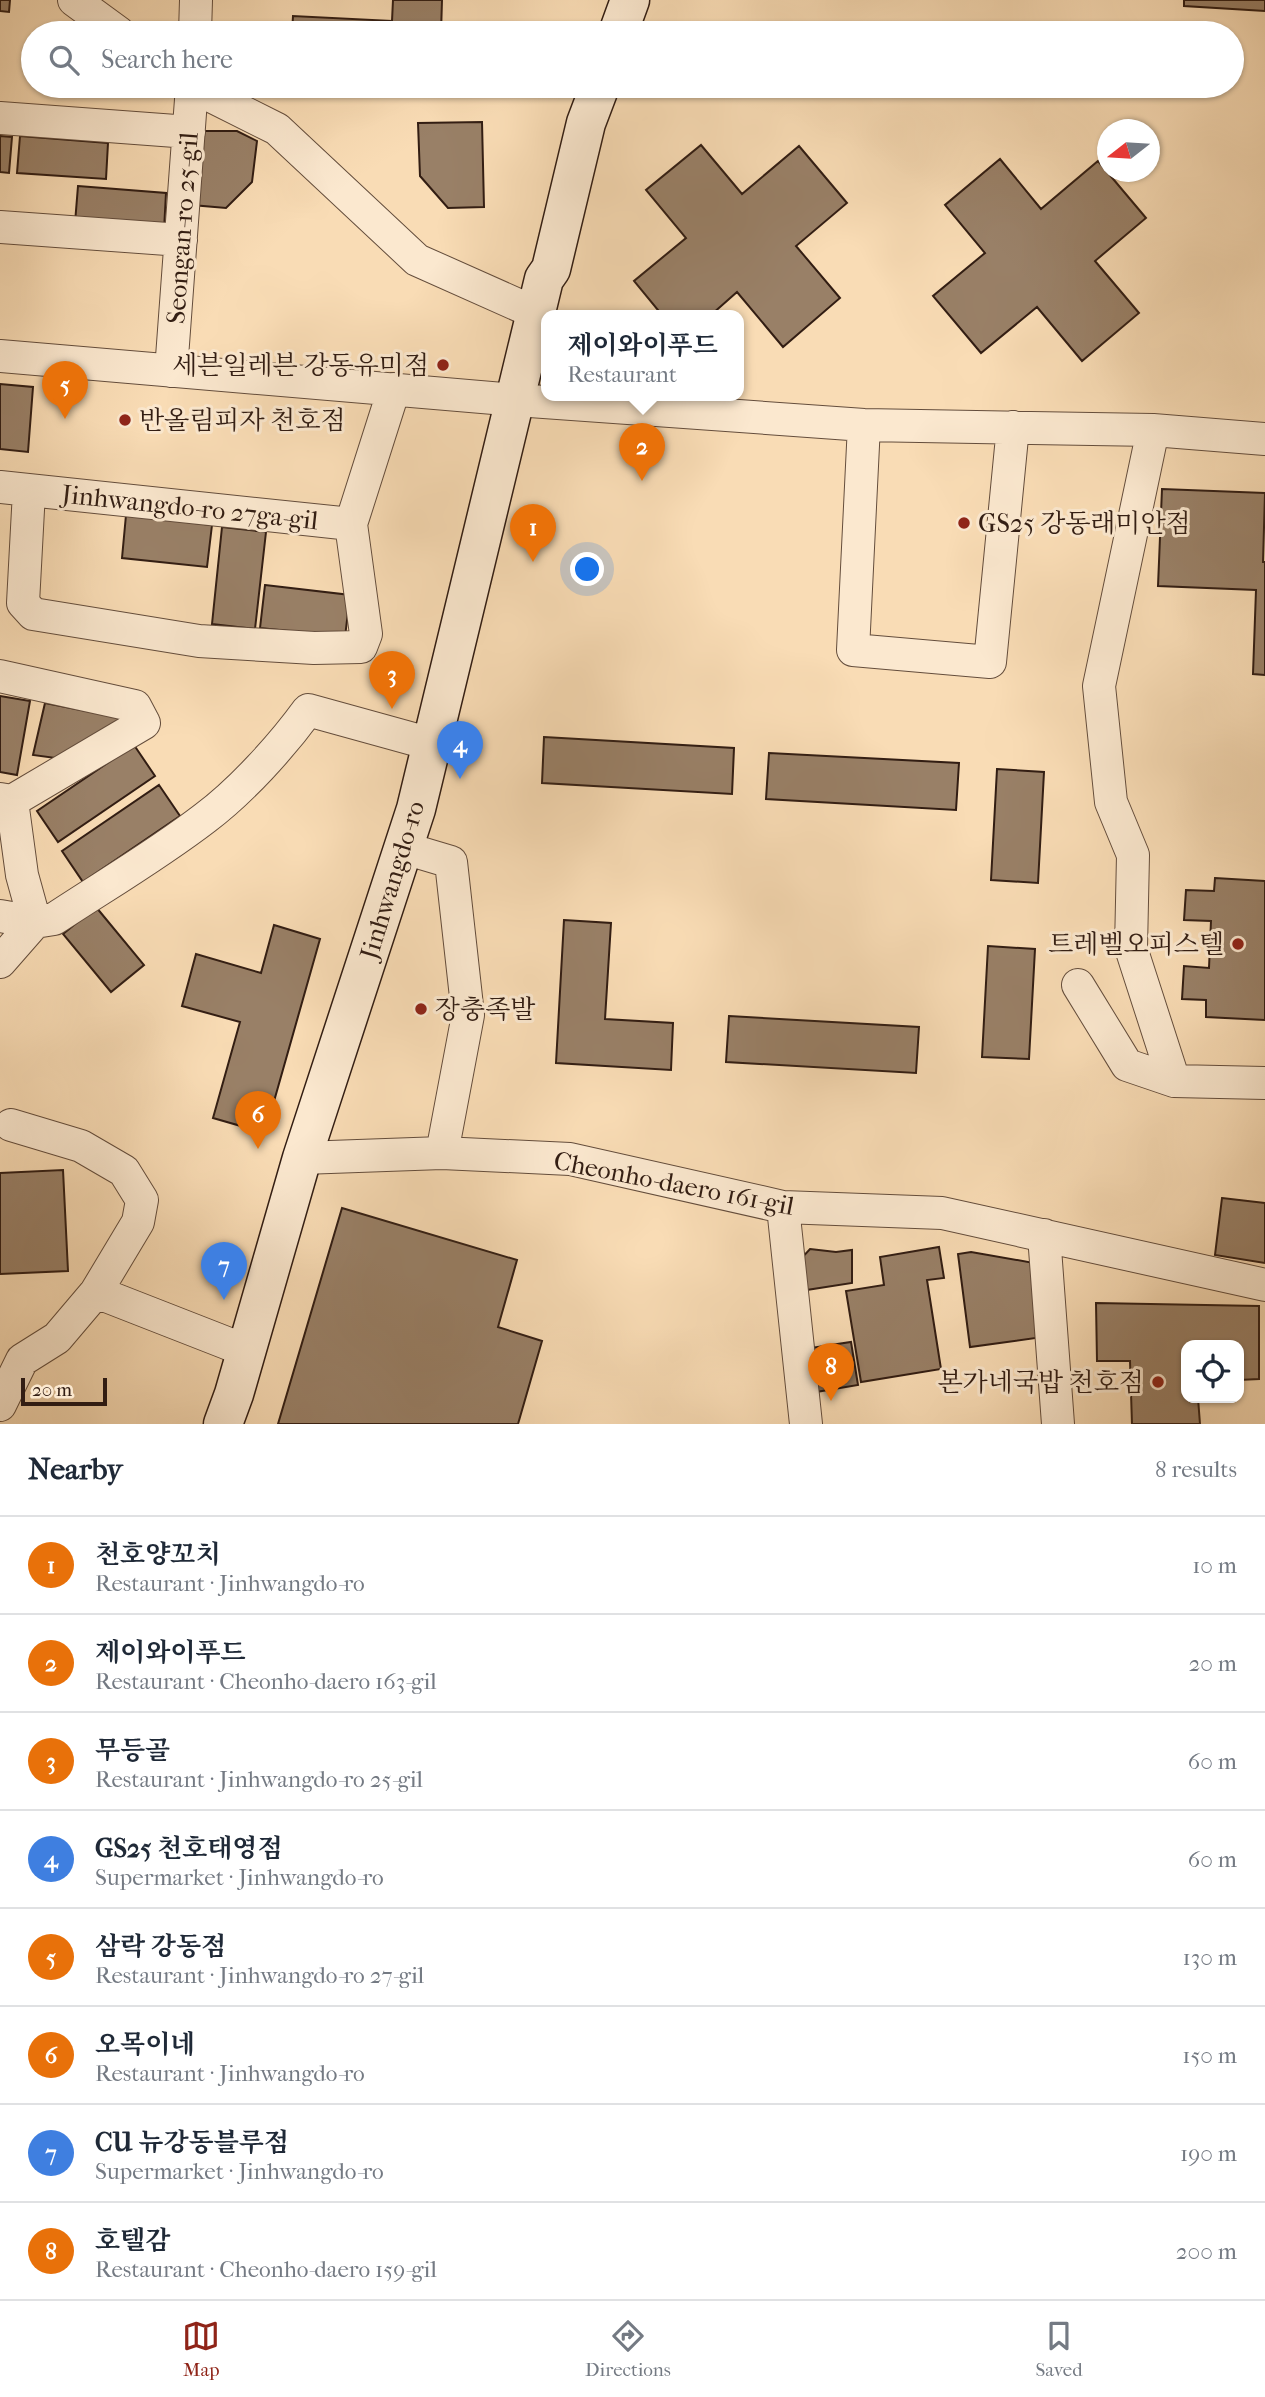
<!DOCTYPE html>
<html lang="en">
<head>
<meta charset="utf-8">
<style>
  body { margin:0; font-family:"IM FELL French Canon","Noto Serif KR",serif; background:#f2f2f3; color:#1f2937 }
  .controls { position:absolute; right:21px; bottom:21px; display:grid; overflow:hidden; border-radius:14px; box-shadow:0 2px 5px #0004 }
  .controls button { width:63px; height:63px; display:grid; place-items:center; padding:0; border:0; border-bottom:2px solid #e0e1e3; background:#fff; color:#1f2937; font:35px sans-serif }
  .compass { position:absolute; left:1097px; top:119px; width:63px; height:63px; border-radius:50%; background:#fff; box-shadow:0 2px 5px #0004; rotate:253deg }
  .scale { position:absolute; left:21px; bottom:18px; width:86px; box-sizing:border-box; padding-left:7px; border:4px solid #321d13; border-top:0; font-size:19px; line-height:24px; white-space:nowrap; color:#321d13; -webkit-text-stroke:5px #fbe8cf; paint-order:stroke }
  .you { position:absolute; left:588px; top:570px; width:24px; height:24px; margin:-18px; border:5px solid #fff; border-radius:50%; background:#1a73e8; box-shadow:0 0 0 10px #1a73e833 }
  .badge { display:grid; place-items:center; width:46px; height:46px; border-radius:50%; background:#8f2418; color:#fff; font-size:23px; font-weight:700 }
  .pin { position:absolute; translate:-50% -58px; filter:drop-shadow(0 2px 4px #0008) }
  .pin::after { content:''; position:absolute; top:37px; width:24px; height:21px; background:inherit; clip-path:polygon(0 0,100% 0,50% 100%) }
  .popup { position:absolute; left:541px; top:310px; width:203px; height:91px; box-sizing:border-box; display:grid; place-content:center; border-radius:14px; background:#fff; filter:drop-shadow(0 2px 5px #0005); font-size:23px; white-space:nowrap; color:#747a83 }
  .popup b { font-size:26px; color:#1f2937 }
  .popup::after { content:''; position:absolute; left:50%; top:100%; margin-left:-14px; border:14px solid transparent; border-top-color:#fff }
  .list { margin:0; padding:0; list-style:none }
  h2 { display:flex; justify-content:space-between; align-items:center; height:91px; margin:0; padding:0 28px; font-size:30px }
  h2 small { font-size:23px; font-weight:400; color:#747a83 }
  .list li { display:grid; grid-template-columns:46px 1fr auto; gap:21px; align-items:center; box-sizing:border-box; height:98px; padding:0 28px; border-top:2px solid #e0e1e3 }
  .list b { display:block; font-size:26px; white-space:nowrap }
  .list p { margin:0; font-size:23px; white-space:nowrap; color:#747a83 }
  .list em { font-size:23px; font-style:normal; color:#747a83 }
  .icon { flex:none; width:38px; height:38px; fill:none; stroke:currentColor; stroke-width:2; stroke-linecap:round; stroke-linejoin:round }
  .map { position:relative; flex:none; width:1265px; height:1424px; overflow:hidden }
  .search { position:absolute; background:#fff; box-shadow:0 2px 5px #0004; left:21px; right:21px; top:21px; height:77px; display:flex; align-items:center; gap:18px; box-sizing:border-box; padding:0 24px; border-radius:38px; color:#747a83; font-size:26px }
  .sheet { height:875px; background:#fff }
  nav { display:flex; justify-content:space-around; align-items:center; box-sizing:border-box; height:98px; border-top:2px solid #e0e1e3; background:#fff; font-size:19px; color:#747a83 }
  nav a { display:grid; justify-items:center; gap:4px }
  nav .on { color:#8f2418 }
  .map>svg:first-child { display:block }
  .building { fill:#998067; stroke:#321d13; stroke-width:2 }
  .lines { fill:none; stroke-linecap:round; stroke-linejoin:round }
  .street-casing { stroke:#644d3c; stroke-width:34 }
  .secondary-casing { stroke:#321d13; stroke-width:41 }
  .street { stroke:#fbe8cf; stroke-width:32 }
  .secondary { stroke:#fbe8cf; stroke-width:38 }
  .poi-dot { fill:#8f2418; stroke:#fbe8cf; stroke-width:2.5 }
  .labels { text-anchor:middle; stroke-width:6; stroke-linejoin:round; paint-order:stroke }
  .street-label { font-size:26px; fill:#321d13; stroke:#fbe8cf }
  .poi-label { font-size:26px; fill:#321d13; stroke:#fbe8cf; text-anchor:end }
</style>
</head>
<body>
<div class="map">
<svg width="1265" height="1424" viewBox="0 0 1265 1424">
  <rect width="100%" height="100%" fill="#f9dcb5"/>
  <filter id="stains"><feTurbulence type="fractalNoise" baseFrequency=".00286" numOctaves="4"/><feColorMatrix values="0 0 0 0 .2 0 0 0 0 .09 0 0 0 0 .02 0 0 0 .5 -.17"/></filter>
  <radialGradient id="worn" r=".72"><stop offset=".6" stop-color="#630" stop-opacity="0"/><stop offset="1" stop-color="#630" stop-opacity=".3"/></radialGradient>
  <!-- building -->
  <path class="building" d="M 0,0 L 10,0 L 9,12 L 0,11 Z
    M 393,0 L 442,0 L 441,33 L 292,33 L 293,16 L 392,21 Z
    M 1184,0 L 1265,0 L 1265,11 L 1184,6 Z
    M 482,122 L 484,207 L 448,208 L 420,176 L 418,123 Z
    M 202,131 L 237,131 L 257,141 L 252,182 L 226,208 L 192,205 Z
    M 0,136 L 12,137 L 9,173 L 0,172 Z
    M 20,136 L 108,143 L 106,179 L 17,173 Z
    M 701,145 L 742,194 L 799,146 L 847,203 L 796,246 L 840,298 L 783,347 L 737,292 L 711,315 L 662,315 L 634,281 L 686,238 L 646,190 Z
    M 1000,159 L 1041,209 L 1098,161 L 1146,218 L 1095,261 L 1139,313 L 1082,361 L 1037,307 L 981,353 L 933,296 L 985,253 L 945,205 Z
    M 78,186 L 166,193 L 164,230 L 75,223 Z
    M 0,384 L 33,387 L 28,452 L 0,449 Z
    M 1162,489 L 1265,493 L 1263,562 L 1265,562 L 1265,675 L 1253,674 L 1256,590 L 1158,586 Z
    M 126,515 L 212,525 L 207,567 L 122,558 Z
    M 222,527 L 266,532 L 255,629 L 212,624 Z
    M 265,585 L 350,595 L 345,637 L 260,628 Z
    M 0,696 L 30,701 L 17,775 L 0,772 Z
    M 45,703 L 123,718 L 70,760 L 33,755 Z
    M 544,737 L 734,748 L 732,794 L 542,783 Z
    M 134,745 L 155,776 L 58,842 L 37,811 Z
    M 769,753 L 959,763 L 956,810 L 766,799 Z
    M 997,769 L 1044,772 L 1038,883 L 991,880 Z
    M 159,785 L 180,816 L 83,882 L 62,851 Z
    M 1215,878 L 1265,881 L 1265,1020 L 1206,1017 L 1206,1000 L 1182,999 L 1184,966 L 1209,968 L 1211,921 L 1184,920 L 1186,890 L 1214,891 Z
    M 96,907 L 144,965 L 111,992 L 63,934 Z
    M 564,920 L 611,923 L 605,1019 L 673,1023 L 671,1070 L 556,1063 Z
    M 274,925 L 320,939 L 265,1133 L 213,1118 L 240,1022 L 182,1006 L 196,954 L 261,973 Z
    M 988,946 L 1035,949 L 1029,1059 L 982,1057 Z
    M 729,1016 L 919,1027 L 916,1073 L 726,1062 Z
    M 63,1170 L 68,1271 L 0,1274 L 0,1173 Z
    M 1222,1198 L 1265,1203 L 1265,1263 L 1215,1255 Z
    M 342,1208 L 517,1260 L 498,1327 L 542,1341 L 518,1424 L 278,1424 Z
    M 939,1247 L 944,1278 L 927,1280 L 941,1369 L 861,1382 L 846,1291 L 884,1285 L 880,1257 Z
    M 810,1249 L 836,1252 L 852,1250 L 852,1283 L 800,1291 L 797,1263 Z
    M 971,1252 L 1034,1263 L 1043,1337 L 970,1347 L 958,1254 Z
    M 1096,1303 L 1259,1306 L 1259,1379 L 1239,1380 L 1239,1345 L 1186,1345 L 1186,1398 L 1198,1398 L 1200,1424 L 1132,1424 L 1130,1361 L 1097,1361 Z
    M 851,1342 L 858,1385 L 810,1393 L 804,1349 Z"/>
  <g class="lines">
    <defs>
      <path id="street" d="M 74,0 L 119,33
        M 195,33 L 196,0
        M 191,86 L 277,129 L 417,260 L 536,313
        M 0,118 L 189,132
        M 0,227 L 181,240
        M 0,356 L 516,400 L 864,425 L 1153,430 L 1265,439
        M 171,371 L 192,86
        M 864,425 L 853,650 L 990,662 L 1013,427
        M 1153,430 L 1099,686 L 1111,802 L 1133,855 L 1131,948 L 1174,1081 L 1265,1083
        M 0,487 L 351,524
        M 29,491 L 23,603 L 33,614 L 199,641 L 314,648 L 361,647 L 366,634 L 351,524 L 394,389
        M 0,676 L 135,706 L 144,723 L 12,801
        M 0,799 L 12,801 L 22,875 L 35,922 L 0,916
        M 404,848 L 451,862 L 468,1015 L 442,1153
        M 0,962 L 35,922 L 54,919 C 104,886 157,855 205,818 C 241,791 281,747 308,710 L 431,744
        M 1078,985 L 1127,1065 L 1174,1081
        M 302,1158 L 442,1153 L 570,1159 L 783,1207 L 942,1213 L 1265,1285
        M 783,1207 L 806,1424
        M 1044,1235 L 1058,1424
        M 96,1292 L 247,1351
        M 0,1405 L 22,1360 L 57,1338 L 96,1292 L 138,1222 L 142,1200 L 124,1171 L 81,1146 L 11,1125"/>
      <path id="secondary" d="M 618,33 L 630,0
        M 223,1424 L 234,1394 L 302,1158 L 416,809 L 544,279 L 551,269 L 586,123 L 600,86"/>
    </defs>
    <!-- street casing -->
    <use href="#street" class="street-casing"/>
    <!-- secondary casing -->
    <use href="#secondary" class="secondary-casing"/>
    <!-- street -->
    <use href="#street" class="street"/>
    <!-- secondary -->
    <use href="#secondary" class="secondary"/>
  </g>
  <!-- markers -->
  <g class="poi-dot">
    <circle cx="443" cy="365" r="7"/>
    <circle cx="125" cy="420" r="7"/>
    <circle cx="964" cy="523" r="7"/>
    <circle cx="1238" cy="944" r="7"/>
    <circle cx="421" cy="1009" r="7"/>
    <circle cx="1158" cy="1382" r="7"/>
  </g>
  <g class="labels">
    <!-- street labels -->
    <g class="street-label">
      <text transform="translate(182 228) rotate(-86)" y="9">Seongan-ro 25-gil</text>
      <text transform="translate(190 507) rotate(6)" y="9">Jinhwangdo-ro 27ga-gil</text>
      <text transform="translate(392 880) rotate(-73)" y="9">Jinhwangdo-ro</text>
      <text transform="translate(674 1183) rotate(11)" y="9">Cheonho-daero 161-gil</text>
    </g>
    <!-- poi labels -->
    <g class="poi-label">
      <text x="429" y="374">세븐일레븐 강동유미점</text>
      <text x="139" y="429" text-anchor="start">반올림피자 천호점</text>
      <text x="978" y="532" text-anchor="start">GS25 강동래미안점</text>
      <text x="1224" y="953">트레벨오피스텔</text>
      <text x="435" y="1018" text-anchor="start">장충족발</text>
      <text x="1144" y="1391">본가네국밥 천호점</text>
    </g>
  </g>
  <rect width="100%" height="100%" filter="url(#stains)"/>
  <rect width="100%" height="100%" fill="url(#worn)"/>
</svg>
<div class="controls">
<button><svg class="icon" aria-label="locate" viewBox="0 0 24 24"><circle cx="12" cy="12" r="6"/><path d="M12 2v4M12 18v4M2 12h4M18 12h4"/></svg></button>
</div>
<svg class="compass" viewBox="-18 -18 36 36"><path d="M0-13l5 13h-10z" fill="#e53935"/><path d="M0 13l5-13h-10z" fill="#747a83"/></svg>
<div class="scale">20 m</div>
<div class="you"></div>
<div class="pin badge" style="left:533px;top:562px;background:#e8710a">1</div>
<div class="pin badge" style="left:642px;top:481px;background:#e8710a">2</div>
<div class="popup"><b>제이와이푸드</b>Restaurant</div>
<div class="pin badge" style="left:392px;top:709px;background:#e8710a">3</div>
<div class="pin badge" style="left:460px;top:779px;background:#3f7fe0">4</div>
<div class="pin badge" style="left:65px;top:419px;background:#e8710a">5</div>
<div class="pin badge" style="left:258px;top:1149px;background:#e8710a">6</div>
<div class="pin badge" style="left:224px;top:1300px;background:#3f7fe0">7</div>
<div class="pin badge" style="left:831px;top:1401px;background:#e8710a">8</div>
<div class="search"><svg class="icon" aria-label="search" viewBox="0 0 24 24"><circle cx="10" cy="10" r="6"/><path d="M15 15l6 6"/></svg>Search here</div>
</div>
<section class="sheet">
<h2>Nearby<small>8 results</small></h2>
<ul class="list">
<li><span class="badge" style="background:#e8710a">1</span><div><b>천호양꼬치</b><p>Restaurant · Jinhwangdo-ro</p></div><em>10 m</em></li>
<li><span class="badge" style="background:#e8710a">2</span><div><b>제이와이푸드</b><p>Restaurant · Cheonho-daero 163-gil</p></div><em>20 m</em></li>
<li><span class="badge" style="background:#e8710a">3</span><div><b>무등골</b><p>Restaurant · Jinhwangdo-ro 25-gil</p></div><em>60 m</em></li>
<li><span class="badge" style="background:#3f7fe0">4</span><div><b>GS25 천호태영점</b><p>Supermarket · Jinhwangdo-ro</p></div><em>60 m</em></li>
<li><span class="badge" style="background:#e8710a">5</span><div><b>삼락 강동점</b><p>Restaurant · Jinhwangdo-ro 27-gil</p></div><em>130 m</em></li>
<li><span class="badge" style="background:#e8710a">6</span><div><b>오목이네</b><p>Restaurant · Jinhwangdo-ro</p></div><em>150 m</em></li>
<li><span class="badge" style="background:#3f7fe0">7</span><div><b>CU 뉴강동블루점</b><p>Supermarket · Jinhwangdo-ro</p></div><em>190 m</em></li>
<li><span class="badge" style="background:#e8710a">8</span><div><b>호텔감</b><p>Restaurant · Cheonho-daero 159-gil</p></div><em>200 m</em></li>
</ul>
</section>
<nav>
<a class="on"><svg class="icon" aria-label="map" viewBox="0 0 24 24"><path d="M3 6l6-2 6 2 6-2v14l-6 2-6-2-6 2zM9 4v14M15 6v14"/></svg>Map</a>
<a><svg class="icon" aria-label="directions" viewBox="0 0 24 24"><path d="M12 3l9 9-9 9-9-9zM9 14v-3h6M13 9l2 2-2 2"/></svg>Directions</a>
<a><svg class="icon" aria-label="saved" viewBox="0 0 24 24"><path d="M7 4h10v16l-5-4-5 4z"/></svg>Saved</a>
</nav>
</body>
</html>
